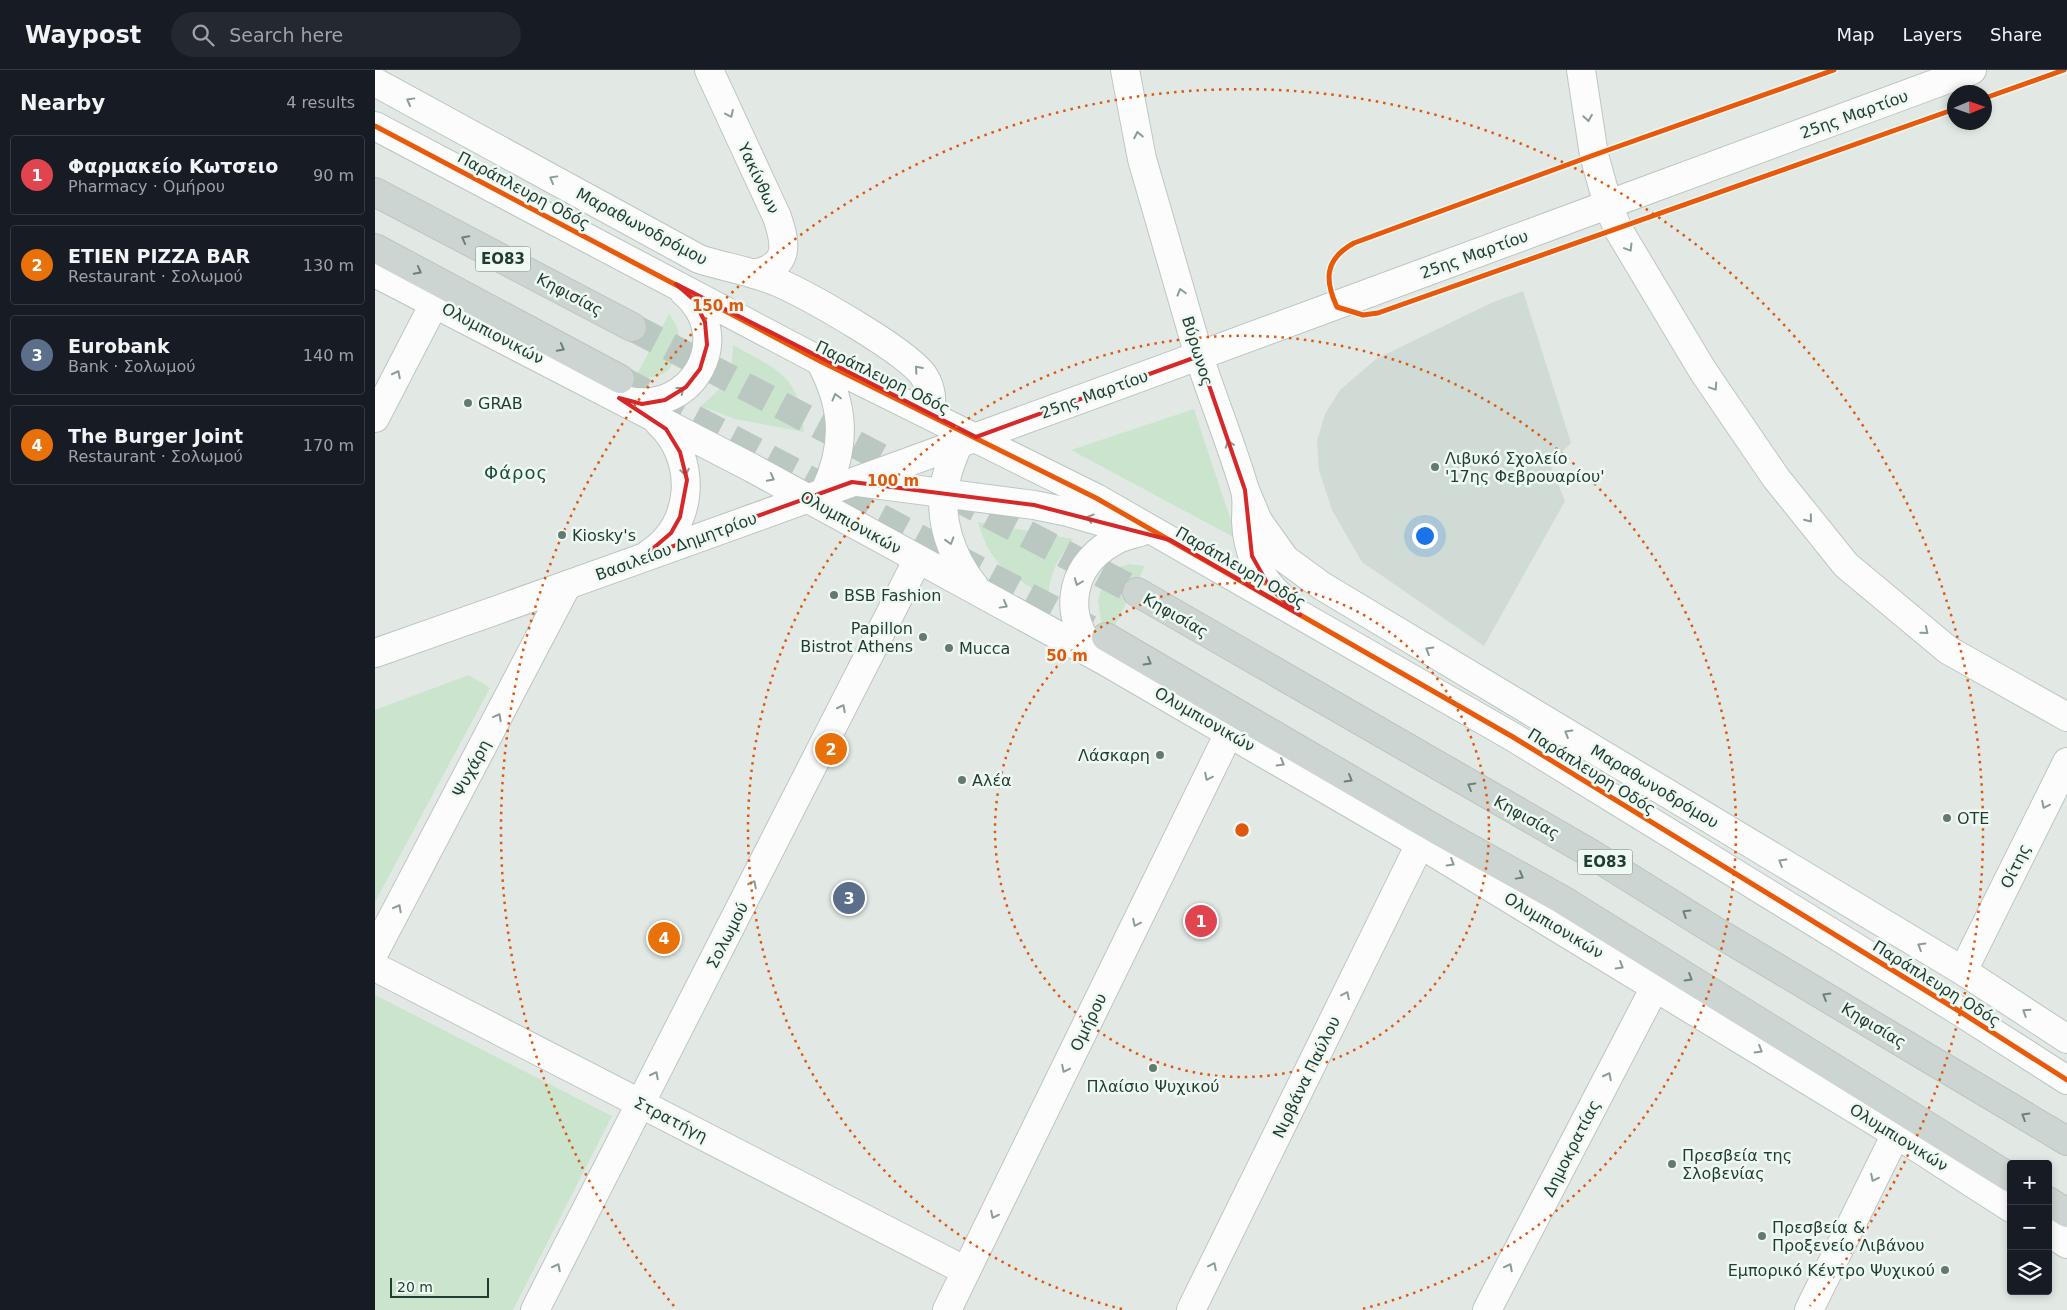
<!DOCTYPE html>
<html lang="en">
<head>
<meta charset="utf-8">
<style>
  body { margin:0; font-family:"DejaVu Sans",sans-serif; background:#242831; color:#f1f3f6 }
  .controls { position:absolute; right:15px; bottom:15px; display:grid; overflow:hidden; border-radius:5px; box-shadow:0 2px 8px #0003 }
  .controls button { width:45px; height:45px; display:grid; place-items:center; padding:0; border:0; border-bottom:1px solid #363941; background:#171b24; color:#f1f3f6; font:25px sans-serif }
  .compass { position:absolute; left:1572px; top:15px; width:45px; height:45px; border-radius:50%; background:#171b24; box-shadow:0 2px 8px #0003; rotate:88deg }
  .scale { position:absolute; left:15px; bottom:12px; width:99px; box-sizing:border-box; padding-left:5px; border:2px solid #1e3e30; border-top:0; font-size:14px; line-height:18px; white-space:nowrap; color:#1e3e30; -webkit-text-stroke:4px #f0f8f3; paint-order:stroke }
  .you { position:absolute; left:1049px; top:465px; width:18px; height:18px; margin:-12px; border:4px solid #fff; border-radius:50%; background:#1a73e8; box-shadow:0 0 0 8px #1a73e833 }
  .badge { display:grid; place-items:center; width:32px; height:32px; border-radius:50%; background:#1a73e8; color:#fff; font-size:16px; font-weight:700 }
  .pin { position:absolute; translate:-50% -50%; border:2px solid #fff; box-shadow:0 1px 5px #0006 }
  .list { margin:0; padding:0; list-style:none }
  h2 { display:flex; justify-content:space-between; align-items:center; height:65px; margin:0; padding:0 20px; font-size:21px }
  h2 small { font-size:16px; font-weight:400; color:#9ea1a6 }
  .list li { display:grid; grid-template-columns:32px 1fr auto; gap:15px; align-items:center; box-sizing:border-box; height:80px; margin:0 10px 10px; padding:0 10px; border:1px solid #363941; border-radius:5px }
  .list b { display:block; font-size:19px; white-space:nowrap }
  .list p { margin:0; font-size:16px; white-space:nowrap; color:#9ea1a6 }
  .list em { font-size:16px; font-style:normal; color:#9ea1a6 }
  .icon { flex:none; width:28px; height:28px; fill:none; stroke:currentColor; stroke-width:2; stroke-linecap:round; stroke-linejoin:round }
  .map { position:relative; flex:none; width:1692px; height:1240px; overflow:hidden }
  header { display:flex; align-items:center; gap:30px; box-sizing:border-box; height:70px; padding:0 25px; background:#171b24; border-bottom:1px solid #363941 }
  header strong { font-size:24px }
  nav { display:flex; gap:28px; margin-inline-start:auto; font-size:18px }
  .search { width:350px; height:45px; background:#242831; display:flex; align-items:center; gap:12px; box-sizing:border-box; padding:0 18px; border-radius:28px; color:#9ea1a6; font-size:19px }
  main { display:flex }
  aside { flex:1; background:#171b24 }
  .map>svg:first-child { display:block }
  .built { fill:#cfdbd4 }
  .green { fill:#cae4cd }
  .lines { fill:none; stroke-linecap:round; stroke-linejoin:round }
  .primary-tunnel { stroke:#bbc7c1; stroke-width:28; stroke-dasharray:28 14; stroke-linecap:butt }
  .street-casing { stroke:#bfc6c2; stroke-width:30 }
  .secondary-casing { stroke:#bbc5c0; stroke-width:30 }
  .primary-casing { stroke:#bbc5c0; stroke-width:30 }
  .street { stroke:#fbfcfb; stroke-width:28 }
  .secondary { stroke:#fbfcfb; stroke-width:28 }
  .primary { stroke:#ccd5d1; stroke-width:28 }
  .cycleway-casing { stroke:#f0f8f3; stroke-width:8 }
  .cycleway { stroke:#e8590c; stroke-width:5 }
  .oneway { stroke:#8c9d96 }
  .oneway2 { stroke:#6c8278 }
  .marked { fill:none; stroke:#d62828; stroke-width:4; stroke-linejoin:round }
  .ring { fill:none; stroke:#de580e; stroke-width:2.5; stroke-dasharray:2.5 5 }
  .poi-dot { fill:#637a6f; stroke:#f0f8f3; stroke-width:2 }
  .labels { text-anchor:middle; stroke-width:5; stroke-linejoin:round; paint-order:stroke }
  .shield { fill:#f0f8f3; stroke:#5d766a; stroke-width:1 }
  .shield-label { font-size:15px; font-weight:bold; fill:#1e3e30 }
  .street-label { font-size:16px; fill:#1e3e30; stroke:#f0f8f3 }
  .poi-label { font-size:16px; fill:#1e3e30; stroke:#f0f8f3; text-anchor:start }
  .neighbourhood-label { font-size:18px; letter-spacing:1px; fill:#19523a; stroke:#f0f8f3 }
  .centre { fill:#de580e; stroke:#f0f8f3; stroke-width:2.5 }
  .ring-label { font-size:15px; text-anchor:middle; font-weight:bold; fill:#de580e; stroke:#f0f8f3; stroke-width:5; stroke-linejoin:round; paint-order:stroke }
</style>
</head>
<body>
<header>
<strong>Waypost</strong>
<div class="search"><svg class="icon" aria-label="search" viewBox="0 0 24 24"><circle cx="10" cy="10" r="6"/><path d="M15 15l6 6"/></svg>Search here</div>
<nav><a>Map</a><a>Layers</a><a>Share</a></nav>
</header>
<main>
<aside>
<h2>Nearby<small>4 results</small></h2>
<ul class="list">
<li><span class="badge" style="background:#e0444e">1</span><div><b>Φαρμακείο Κωτσειο</b><p>Pharmacy · Ομήρου</p></div><em>90 m</em></li>
<li><span class="badge" style="background:#e8710a">2</span><div><b>ETIEN PIZZA BAR</b><p>Restaurant · Σολωμού</p></div><em>130 m</em></li>
<li><span class="badge" style="background:#5c6f8a">3</span><div><b>Eurobank</b><p>Bank · Σολωμού</p></div><em>140 m</em></li>
<li><span class="badge" style="background:#e8710a">4</span><div><b>The Burger Joint</b><p>Restaurant · Σολωμού</p></div><em>170 m</em></li>
</ul>
</aside>
<div class="map">
<svg width="1692" height="1240" viewBox="0 0 1692 1240">
  <rect width="100%" height="100%" fill="#e2e9e5"/>
  <!-- built -->
  <path class="built" d="M 1148,221 L 1196,373 L 1175,394 L 1190,431 L 1109,576 L 987,492 L 957,440 L 944,400 L 942,371 L 950,344 L 965,320 L 1001,289 L 1116,233 Z"/>
  <!-- green -->
  <path class="green" d="M 294,244 C 307,261 307,273 298,292 C 296,296 294,300 291,302 C 281,308 271,308 260,308 Z
    M 358,275 C 404,301 424,304 429,362 L 360,349 L 326,336 C 350,315 357,309 358,275 Z
    M 819,339 L 862,469 L 696,380 Z
    M 603,452 L 698,469 C 683,489 675,502 673,527 C 635,506 615,495 603,452 Z
    M 754,494 L 770,496 L 735,565 L 726,551 L 723,531 L 728,512 L 737,499 Z
    M 94,605 L 115,618 L 0,832 L 0,640 Z
    M 0,925 L 237,1046 L 138,1240 L 0,1240 Z"/>
  <g class="lines">
    <!-- primary-tunnel -->
    <path class="primary-tunnel" d="M 257,257 L 539,405
      M 245,309 L 718,561
      M 577,425 L 762,522"/>
    <defs>
      <path id="street" d="M 334,0 L 402,147 C 412,176 414,196 379,204
        M 750,0 L 767,89 L 824,286
        M 1206,0 L 1219,85 L 1233,135 L 1243,159 L 1328,301 L 1401,408 L 1471,495 L 1573,580 L 1692,647
        M 0,348 L 60,232
        M 0,881 L 192,515
        M 0,897 L 591,1201
        M 1588,901 L 1692,692
        M 160,1240 L 543,489
        M 572,1240 L 854,663
        M 816,1240 L 1045,774
        M 1434,1240 L 1521,1064"/>
      <path id="secondary" d="M 0,12 L 324,189 C 352,198 381,202 407,214 C 435,227 538,284 550,308 C 557,320 557,331 555,345
        M 0,56 L 445,291 L 721,428 L 1138,667 L 1584,941 L 1692,1010
        M 0,203 L 377,398 L 728,590 L 1045,774 L 1521,1064 L 1636,1138
        M 824,286 C 838,330 856,373 869,417 C 873,427 871,441 871,451 C 872,481 883,506 905,526
        M 445,291 C 469,335 472,374 450,421
        M 250,330 C 317,347 362,267 309,222
        M 584,373 C 579,384 574,397 571,409 C 562,448 576,487 600,517
        M 483,412 L 659,435 L 693,442 L 755,460
        M 870,420 L 883,451 L 910,489 L 947,516 L 1588,901 L 1692,969
        M 275,483 C 320,454 322,388 284,353
        M 0,583 C 535,395 1066,196 1597,0
        M 722,584 C 687,549 693,498 736,473 C 744,467 755,465 765,462
        M 1673,1162 L 1692,1174
        M 1112,1240 L 1280,917"/>
      <path id="primary" d="M 0,122 L 257,257
        M 0,178 L 245,309
        M 762,522 L 1215,783 L 1340,861 L 1692,1071
        M 731,567 L 1067,763 L 1186,829 L 1636,1108
        M 1673,1131 L 1692,1143"/>
    </defs>
    <!-- street casing -->
    <use href="#street" class="street-casing"/>
    <!-- secondary casing -->
    <use href="#secondary" class="secondary-casing"/>
    <!-- primary casing -->
    <use href="#primary" class="primary-casing"/>
    <!-- street -->
    <use href="#street" class="street"/>
    <!-- secondary -->
    <use href="#secondary" class="secondary"/>
    <!-- primary -->
    <use href="#primary" class="primary"/>
    <defs>
      <path id="cycleway" d="M 1459,0 L 1219,85 L 979,173 C 950,189 949,209 962,237 L 988,245 L 1003,243 L 1580,39
        M 1610,28 L 1689,0
        M 0,56 L 445,291 L 721,428 L 1138,667 L 1584,941 L 1692,1010"/>
    </defs>
    <!-- cycleway casing -->
    <use href="#cycleway" class="cycleway-casing"/>
    <!-- cycleway -->
    <use href="#cycleway" class="cycleway"/>
  </g>
  <!-- one-way arrows -->
  <defs><path id="oneway-chevron" d="M-2-3.5L2.5 0L-2 3.5" fill="none" stroke-width="1.6" stroke-linecap="round" stroke-linejoin="round" transform="scale(1.25)"/></defs>
  <g class="oneway">
    <use href="#oneway-chevron" transform="translate(35 31) rotate(-151)"/>
    <use href="#oneway-chevron" transform="translate(355 44) rotate(65)"/>
    <use href="#oneway-chevron" transform="translate(1213 48) rotate(81)"/>
    <use href="#oneway-chevron" transform="translate(763 65) rotate(-101)"/>
    <use href="#oneway-chevron" transform="translate(178 109) rotate(-151)"/>
    <use href="#oneway-chevron" transform="translate(1254 178) rotate(59)"/>
    <use href="#oneway-chevron" transform="translate(806 222) rotate(-106)"/>
    <use href="#oneway-chevron" transform="translate(543 299) rotate(-132)"/>
    <use href="#oneway-chevron" transform="translate(22 304) rotate(-63)"/>
    <use href="#oneway-chevron" transform="translate(1339 317) rotate(56)"/>
    <use href="#oneway-chevron" transform="translate(306 320) rotate(-37)"/>
    <use href="#oneway-chevron" transform="translate(461 327) rotate(-105)"/>
    <use href="#oneway-chevron" transform="translate(854 374) rotate(-110)"/>
    <use href="#oneway-chevron" transform="translate(310 402) rotate(80)"/>
    <use href="#oneway-chevron" transform="translate(396 408) rotate(28)"/>
    <use href="#oneway-chevron" transform="translate(715 448) rotate(-164)"/>
    <use href="#oneway-chevron" transform="translate(1434 449) rotate(51)"/>
    <use href="#oneway-chevron" transform="translate(575 471) rotate(73)"/>
    <use href="#oneway-chevron" transform="translate(703 512) rotate(111)"/>
    <use href="#oneway-chevron" transform="translate(629 535) rotate(29)"/>
    <use href="#oneway-chevron" transform="translate(1550 561) rotate(40)"/>
    <use href="#oneway-chevron" transform="translate(1054 580) rotate(-149)"/>
    <use href="#oneway-chevron" transform="translate(467 638) rotate(-63)"/>
    <use href="#oneway-chevron" transform="translate(123 647) rotate(-62)"/>
    <use href="#oneway-chevron" transform="translate(1193 663) rotate(-149)"/>
    <use href="#oneway-chevron" transform="translate(906 693) rotate(30)"/>
    <use href="#oneway-chevron" transform="translate(833 707) rotate(116)"/>
    <use href="#oneway-chevron" transform="translate(1670 735) rotate(116)"/>
    <use href="#oneway-chevron" transform="translate(1407 792) rotate(-149)"/>
    <use href="#oneway-chevron" transform="translate(1076 793) rotate(31)"/>
    <use href="#oneway-chevron" transform="translate(378 814) rotate(-63)"/>
    <use href="#oneway-chevron" transform="translate(23 838) rotate(-62)"/>
    <use href="#oneway-chevron" transform="translate(761 853) rotate(116)"/>
    <use href="#oneway-chevron" transform="translate(1546 876) rotate(-149)"/>
    <use href="#oneway-chevron" transform="translate(1245 896) rotate(31)"/>
    <use href="#oneway-chevron" transform="translate(971 925) rotate(-64)"/>
    <use href="#oneway-chevron" transform="translate(1651 942) rotate(-147)"/>
    <use href="#oneway-chevron" transform="translate(1384 980) rotate(31)"/>
    <use href="#oneway-chevron" transform="translate(690 999) rotate(116)"/>
    <use href="#oneway-chevron" transform="translate(280 1005) rotate(-63)"/>
    <use href="#oneway-chevron" transform="translate(1233 1006) rotate(-63)"/>
    <use href="#oneway-chevron" transform="translate(1499 1108) rotate(116)"/>
    <use href="#oneway-chevron" transform="translate(619 1145) rotate(116)"/>
    <use href="#oneway-chevron" transform="translate(838 1196) rotate(-64)"/>
    <use href="#oneway-chevron" transform="translate(182 1197) rotate(-63)"/>
    <use href="#oneway-chevron" transform="translate(1134 1197) rotate(-63)"/>
  </g>
  <g class="oneway2">
    <use href="#oneway-chevron" transform="translate(90 169) rotate(-152)"/>
    <use href="#oneway-chevron" transform="translate(43 201) rotate(28)"/>
    <use href="#oneway-chevron" transform="translate(186 278) rotate(28)"/>
    <use href="#oneway-chevron" transform="translate(773 592) rotate(30)"/>
    <use href="#oneway-chevron" transform="translate(974 709) rotate(30)"/>
    <use href="#oneway-chevron" transform="translate(1096 716) rotate(-150)"/>
    <use href="#oneway-chevron" transform="translate(1145 806) rotate(29)"/>
    <use href="#oneway-chevron" transform="translate(1311 843) rotate(-148)"/>
    <use href="#oneway-chevron" transform="translate(1314 908) rotate(31)"/>
    <use href="#oneway-chevron" transform="translate(1451 926) rotate(-149)"/>
    <use href="#oneway-chevron" transform="translate(1650 1046) rotate(-149)"/>
  </g>
  <!-- marked area -->
  <path class="marked" d="M 301,214 L 601,367 L 824,286 L 870,420 L 877,486 L 895,518 L 925,545 L 795,470 L 659,435 L 477,412 L 268,487 L 296,463 L 305,447 L 312,410 L 305,382 L 291,359 L 244,328 L 267,334 L 290,330 L 311,317 L 325,299 L 332,275 L 330,252 L 319,230 Z"/>
  <!-- distance rings -->
  <g class="ring">
    <circle cx="867" cy="760" r="247"/>
    <path d="M747 1239A494 494 0 1 1 987 1239"/>
    <path d="M299 1236A741 741 0 1 1 1435 1236"/>
  </g>
  <!-- markers -->
  <g class="poi-dot">
    <circle cx="93" cy="333" r="5"/>
    <circle cx="1060" cy="397" r="5"/>
    <circle cx="187" cy="465" r="5"/>
    <circle cx="459" cy="525" r="5"/>
    <circle cx="548" cy="567" r="5"/>
    <circle cx="574" cy="578" r="5"/>
    <circle cx="785" cy="685" r="5"/>
    <circle cx="587" cy="710" r="5"/>
    <circle cx="1572" cy="748" r="5"/>
    <circle cx="778" cy="998" r="5"/>
    <circle cx="1297" cy="1094" r="5"/>
    <circle cx="1387" cy="1166" r="5"/>
    <circle cx="1570" cy="1200" r="5"/>
  </g>
  <g class="labels">
    <!-- shield labels -->
    <g class="shield">
      <rect x="100.5" y="176.5" width="55" height="25" rx="4"/>
      <rect x="1202.5" y="779.5" width="55" height="25" rx="4"/>
    </g>
    <g class="shield-label">
      <text x="128" y="194">ΕΟ83</text>
      <text x="1230" y="797">ΕΟ83</text>
    </g>
    <!-- street labels -->
    <g class="street-label">
      <text transform="translate(1479 44) rotate(-20)" y="6">25ης Μαρτίου</text>
      <text transform="translate(384 108) rotate(65)" y="6">Υακίνθων</text>
      <text transform="translate(149 120) rotate(28)" y="6">Παράπλευρη Οδός</text>
      <text transform="translate(267 156) rotate(28)" y="6">Μαραθωνοδρόμου</text>
      <text transform="translate(1099 184) rotate(-20)" y="6">25ης Μαρτίου</text>
      <text transform="translate(195 224) rotate(28)" y="6">Κηφισίας</text>
      <text transform="translate(118 263) rotate(28)" y="6">Ολυμπιονικών</text>
      <text transform="translate(823 281) rotate(73)" y="6">Βύρωνος</text>
      <text transform="translate(508 307) rotate(26)" y="6">Παράπλευρη Οδός</text>
      <text transform="translate(719 324) rotate(-20)" y="6">25ης Μαρτίου</text>
      <text transform="translate(476 452) rotate(29)" y="6">Ολυμπιονικών</text>
      <text transform="translate(301 476) rotate(-20)" y="6">Βασιλείου Δημητρίου</text>
      <text transform="translate(866 497) rotate(30)" y="6">Παράπλευρη Οδός</text>
      <text transform="translate(801 545) rotate(30)" y="6">Κηφισίας</text>
      <text transform="translate(830 649) rotate(30)" y="6">Ολυμπιονικών</text>
      <text transform="translate(96 698) rotate(-62)" y="6">Ψυχάρη</text>
      <text transform="translate(1217 701) rotate(32)" y="6">Παράπλευρη Οδός</text>
      <text transform="translate(1280 716) rotate(31)" y="6">Μαραθωνοδρόμου</text>
      <text transform="translate(1152 747) rotate(29)" y="6">Κηφισίας</text>
      <text transform="translate(1640 796) rotate(-64)" y="6">Οίτης</text>
      <text transform="translate(1179 855) rotate(31)" y="6">Ολυμπιονικών</text>
      <text transform="translate(352 865) rotate(-63)" y="6">Σολωμού</text>
      <text transform="translate(1562 913) rotate(32)" y="6">Παράπλευρη Οδός</text>
      <text transform="translate(713 952) rotate(-64)" y="6">Ομήρου</text>
      <text transform="translate(1499 955) rotate(31)" y="6">Κηφισίας</text>
      <text transform="translate(931 1007) rotate(-64)" y="6">Νιρβάνα Παύλου</text>
      <text transform="translate(296 1049) rotate(27)" y="6">Στρατήγη</text>
      <text transform="translate(1524 1067) rotate(32)" y="6">Ολυμπιονικών</text>
      <text transform="translate(1196 1078) rotate(-63)" y="6">Δημοκρατίας</text>
    </g>
    <!-- poi labels -->
    <g class="poi-label">
      <text x="103" y="339">GRAB</text>
      <text x="1070" y="394">Λιβυκό Σχολείο<tspan x="1070" dy="18">'17ης Φεβρουαρίου'</tspan></text>
      <text x="197" y="471">Kiosky's</text>
      <text x="469" y="531">BSB Fashion</text>
      <text x="538" y="564" text-anchor="end">Papillon<tspan x="538" dy="18">Bistrot Athens</tspan></text>
      <text x="584" y="584">Mucca</text>
      <text x="775" y="691" text-anchor="end">Λάσκαρη</text>
      <text x="597" y="716">Αλέα</text>
      <text x="1582" y="754">ΟΤΕ</text>
      <text x="778" y="1022" text-anchor="middle">Πλαίσιο Ψυχικού</text>
      <text x="1307" y="1091">Πρεσβεία της<tspan x="1307" dy="18">Σλοβενίας</tspan></text>
      <text x="1397" y="1163">Πρεσβεία &amp;<tspan x="1397" dy="18">Προξενείο Λιβάνου</tspan></text>
      <text x="1560" y="1206" text-anchor="end">Εμπορικό Κέντρο Ψυχικού</text>
    </g>
    <!-- neighbourhood labels -->
    <g class="neighbourhood-label">
      <text x="141" y="409">Φάρος</text>
    </g>
  </g>
  <circle cx="867" cy="760" r="8" class="centre"/>
  <g class="ring-label">
    <text x="343" y="241">150 m</text>
    <text x="518" y="416">100 m</text>
    <text x="692" y="591">50 m</text>
  </g>
</svg>
<div class="controls">
<button>+</button>
<button>−</button>
<button><svg class="icon" aria-label="layers" viewBox="0 0 24 24"><path d="M12 4l9 5-9 5-9-5zM3 14l9 5 9-5"/></svg></button>
</div>
<svg class="compass" viewBox="-18 -18 36 36"><path d="M0-13l5 13h-10z" fill="#e53935"/><path d="M0 13l5-13h-10z" fill="#9ea1a6"/></svg>
<div class="scale">20 m</div>
<div class="you"></div>
<div class="pin badge" style="left:826px;top:851px;background:#e0444e">1</div>
<div class="pin badge" style="left:456px;top:679px;background:#e8710a">2</div>
<div class="pin badge" style="left:474px;top:828px;background:#5c6f8a">3</div>
<div class="pin badge" style="left:289px;top:868px;background:#e8710a">4</div>
</div>
</main>
</body>
</html>
